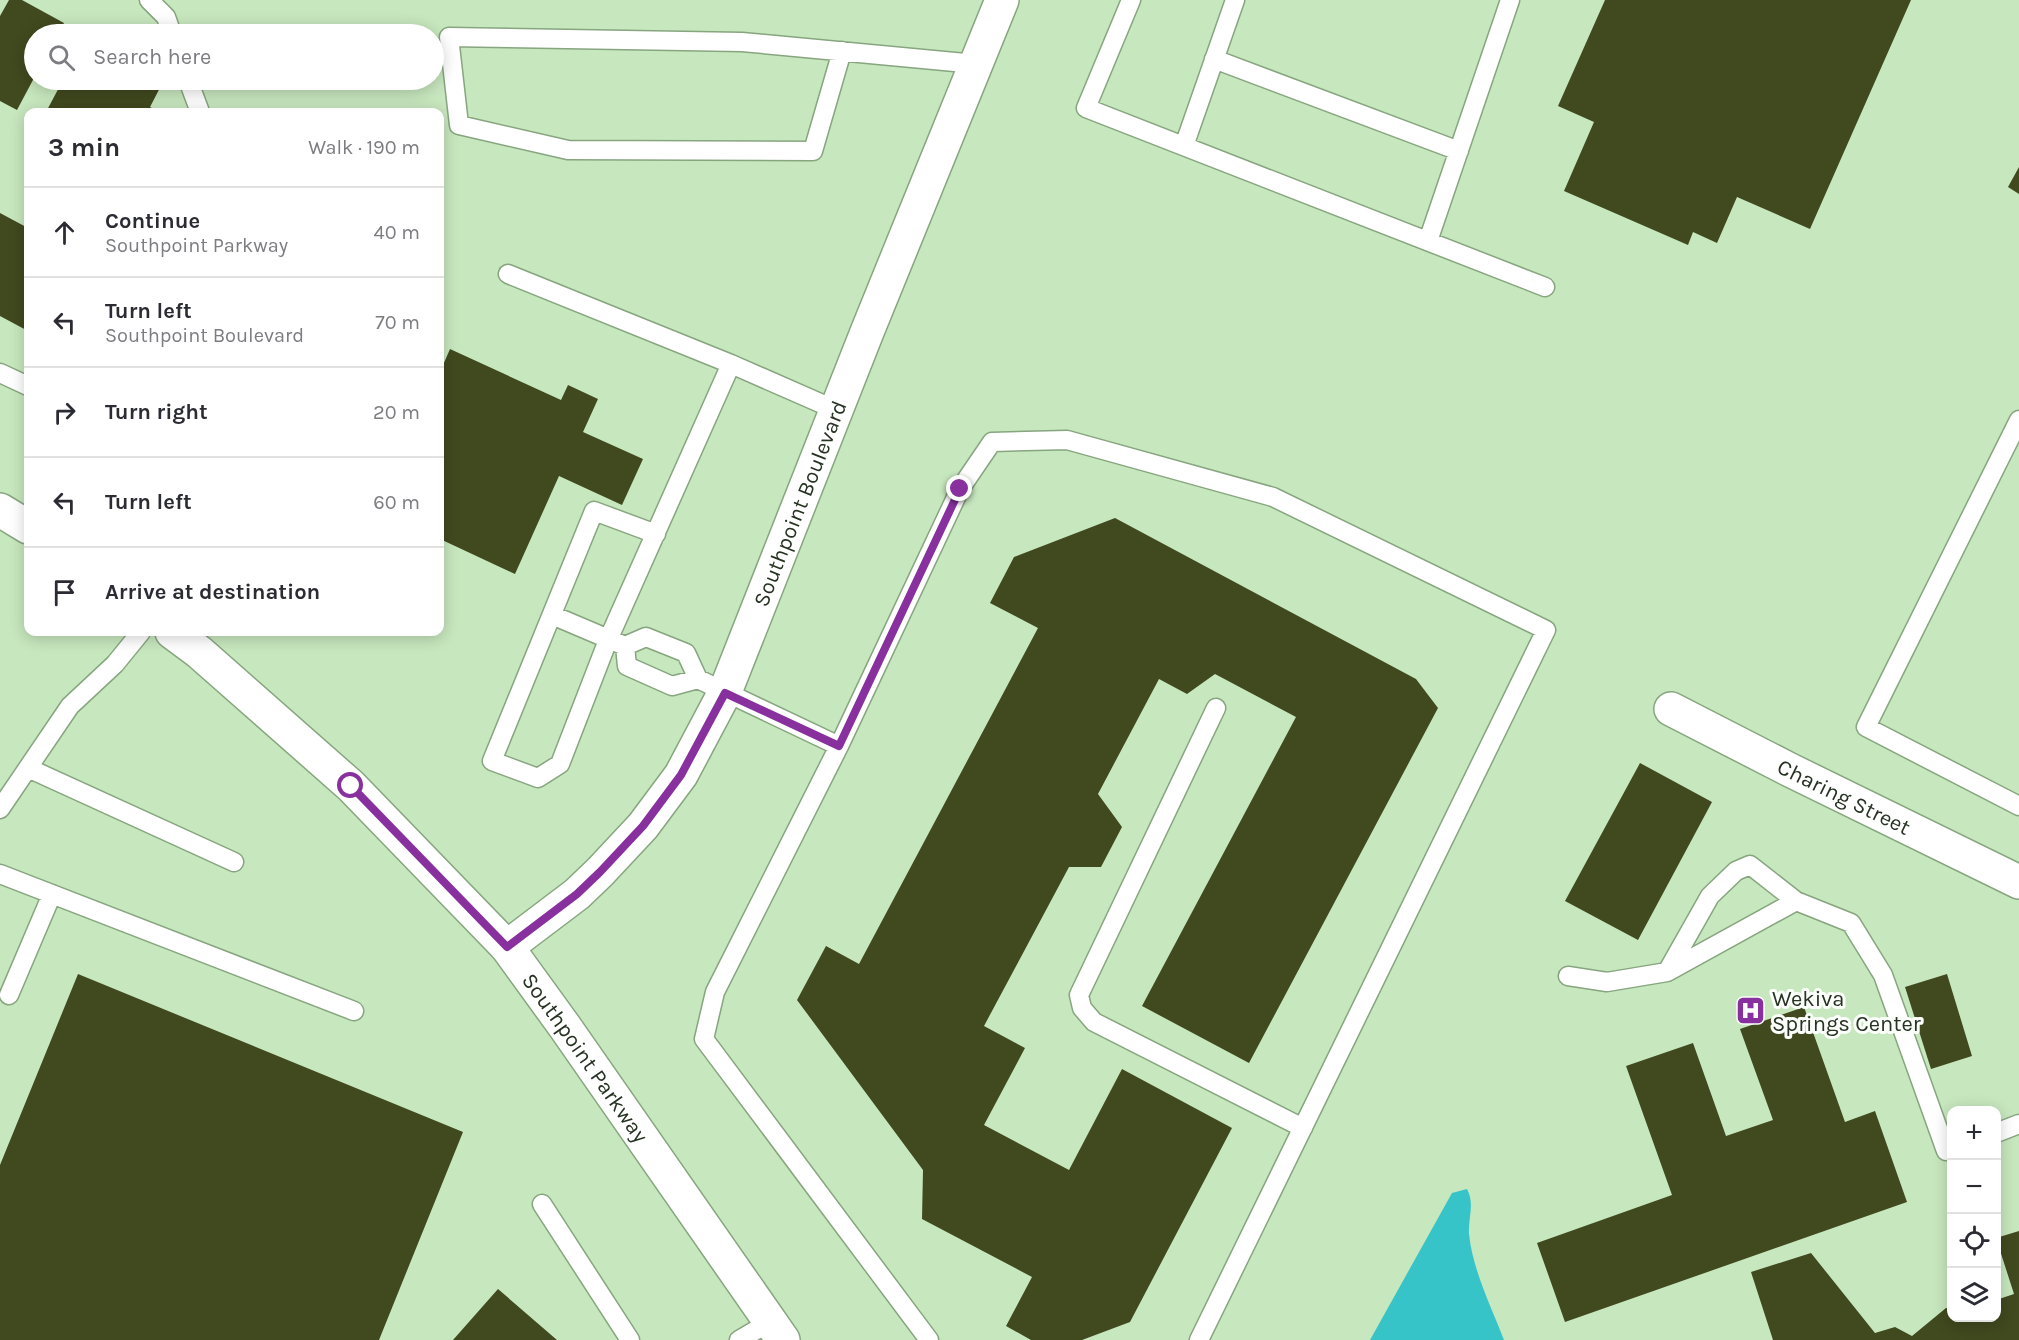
<!DOCTYPE html>
<html lang="en">
<head>
<meta charset="utf-8">
<style>
  body { margin:0; font-family:Karla,sans-serif; background:#f2f2f3; color:#2b2b33 }
  .controls { position:absolute; right:18px; bottom:18px; display:grid; overflow:hidden; border-radius:12px; box-shadow:0 3px 15px #0003 }
  .controls button { width:54px; height:54px; display:grid; place-items:center; padding:0; border:0; border-bottom:2px solid #e1e1e2; background:#fff; color:#2b2b33; font:30px sans-serif }
  .stop { position:absolute; width:18px; height:18px; margin:-14px; border:4px solid #88319e; border-radius:50%; background:#fff }
  .stop.end { background:#88319e; border-color:#fff; box-shadow:0 2px 6px #0008 }
  .list { margin:0; padding:0; list-style:none }
  h2 { display:flex; justify-content:space-between; align-items:center; height:78px; margin:0; padding:0 24px; font-size:26px }
  h2 small { font-size:20px; font-weight:400; color:#7c7c81 }
  .list li { display:grid; grid-template-columns:39px 1fr auto; gap:18px; align-items:center; box-sizing:border-box; height:90px; padding:0 24px; border-top:2px solid #e1e1e2 }
  .list b { display:block; font-size:22px; white-space:nowrap }
  .list p { margin:0; font-size:20px; white-space:nowrap; color:#7c7c81 }
  .list em { font-size:20px; font-style:normal; color:#7c7c81 }
  .icon { flex:none; width:33px; height:33px; fill:none; stroke:currentColor; stroke-width:2; stroke-linecap:round; stroke-linejoin:round }
  .map { position:relative; flex:none; width:2019px; height:1340px; overflow:hidden }
  .search { position:absolute; background:#fff; box-shadow:0 3px 15px #0003; left:24px; top:24px; width:420px; height:66px; display:flex; align-items:center; gap:15px; box-sizing:border-box; padding:0 21px; border-radius:33px; color:#7c7c81; font-size:22px }
  .panel { position:absolute; background:#fff; box-shadow:0 3px 15px #0003; left:24px; top:108px; width:420px; height:528px; border-radius:12px }
  .map>svg:first-child { display:block }
  .water { fill:#37c4c9 }
  .building { fill:#41491f }
  .lines { fill:none; stroke-linecap:round; stroke-linejoin:round }
  .lane-casing { stroke:#87a57f; stroke-width:21 }
  .street-casing { stroke:#87a57f; stroke-width:36 }
  .secondary-casing { stroke:#87a57f; stroke-width:36 }
  .lane { stroke:#fff; stroke-width:18 }
  .street { stroke:#fff; stroke-width:33 }
  .secondary { stroke:#fff; stroke-width:33 }
  .route { stroke:#88319e; stroke-width:8 }
  .labels { text-anchor:middle; stroke-width:6; stroke-linejoin:round; paint-order:stroke }
  .street-label { font-size:22px; fill:#263222; stroke:#fbfefa }
  .poi-label { font-size:22px; fill:#263222; stroke:#fbfefa; text-anchor:start }
</style>
</head>
<body>
<div class="map">
<svg width="2019" height="1340" viewBox="0 0 2019 1340">
  <rect width="100%" height="100%" fill="#c7e7be"/>
  <!-- water -->
  <path class="water" d="M 1467,1189 C 1475,1204 1468,1218 1469,1234 C 1473,1271 1491,1306 1504,1340 L 1370,1340 L 1452,1193 Z"/>
  <!-- building -->
  <path class="building" d="M 9,0 L 22,0 L 64,23 L 58,34 L 34,34 L 34,78 L 17,110 L 0,101 L 0,16 Z
    M 1605,0 L 1911,0 L 1810,229 L 1737,197 L 1717,243 L 1693,232 L 1688,245 L 1564,191 L 1594,122 L 1558,106 Z
    M 63,80 L 158,80 L 163,82 L 150,107 L 160,112 L 46,112 Z
    M 2019,167 L 2019,194 L 2008,187 Z
    M 0,213 L 28,228 L 28,331 L 0,316 Z
    M 450,349 L 561,400 L 568,385 L 598,399 L 583,432 L 643,459 L 622,505 L 559,476 L 515,574 L 440,539 L 440,372 Z
    M 1115,518 L 1416,679 L 1438,708 L 1249,1063 L 1142,1006 L 1296,717 L 1215,674 L 1187,694 L 1159,679 L 1098,794 L 1122,827 L 1101,867 L 1069,867 L 984,1026 L 1025,1048 L 984,1125 L 1069,1170 L 1122,1069 L 1232,1128 L 1130,1322 L 1082,1340 L 1031,1340 L 1006,1326 L 1032,1277 L 922,1219 L 923,1170 L 797,1000 L 826,946 L 859,964 L 1038,628 L 990,603 L 1014,557 Z
    M 1640,763 L 1712,802 L 1638,940 L 1565,901 Z
    M 78,974 L 463,1132 L 379,1340 L 0,1340 L 0,1165 Z
    M 1947,974 L 1972,1056 L 1931,1069 L 1905,987 Z
    M 1804,1007 L 1845,1122 L 1875,1111 L 1907,1202 L 1565,1322 L 1537,1243 L 1672,1195 L 1626,1066 L 1693,1043 L 1726,1136 L 1773,1120 L 1740,1029 Z
    M 2019,1231 L 2019,1340 L 1773,1340 L 1751,1272 L 1811,1253 L 1875,1333 L 1895,1327 L 1912,1336 L 1946,1308 L 1952,1308 L 1952,1318 L 1996,1318 L 1996,1300 L 2014,1294 L 1996,1238 Z
    M 498,1289 L 557,1340 L 453,1340 Z"/>
  <g class="lines">
    <defs>
      <path id="lane" d="M 149,0 L 166,17 L 172,34
        M 1131,0 L 1086,108 L 1545,287
        M 842,51 L 813,151 L 568,150 L 459,125 L 449,37 L 742,42 L 976,64
        M 1214,59 L 1459,151
        M 188,80 L 200,112
        M 1184,146 L 1235,0
        M 1428,241 L 1510,0
        M 508,274 L 731,364 L 836,410
        M 0,373 L 28,386
        M 2019,420 L 1866,727 L 2019,806
        M 656,534 L 594,511 L 492,761 L 538,778 L 560,764 L 608,640 L 731,364
        M 552,615 L 625,646 L 646,637 L 686,653 L 698,679 L 839,746 L 960,489 L 992,442 L 1067,440 L 1273,497 L 1546,630 L 1199,1340
        M 625,646 L 627,666 L 672,686 L 698,679
        M 1216,708 L 1079,995 L 1082,1008 L 1094,1022 L 1303,1128
        M 839,746 L 715,992 L 704,1039 L 929,1340
        M 28,768 L 234,862
        M 0,809 L 70,706 L 115,664 L 141,632
        M 0,874 L 354,1011
        M 1667,972 L 1710,896 L 1736,871 L 1750,865 L 1796,901
        M 1568,976 L 1607,982 L 1667,972 L 1796,901 L 1851,923 L 1883,975 L 1946,1151 L 1952,1149
        M 9,995 L 52,894
        M 1996,1133 L 2019,1124
        M 542,1204 L 630,1340
        M 739,1340 L 770,1322"/>
      <g id="street">
        <path id="s1" d="M 1671,709 L 1790,770 L 2019,882"/>
      </g>
      <g id="secondary">
        <path d="M 0,510 L 28,527"/>
        <path id="s2" d="M 172,632 L 199,652 L 351,786 L 507,947 L 565,1027 L 783,1340"/>
        <path id="s3" d="M 507,947 L 577,894 L 600,872 L 643,826 L 681,775 L 725,692 L 867,332 L 1002,0"/>
      </g>
    </defs>
    <!-- lane casing -->
    <use href="#lane" class="lane-casing"/>
    <!-- street casing -->
    <use href="#street" class="street-casing"/>
    <!-- secondary casing -->
    <use href="#secondary" class="secondary-casing"/>
    <!-- lane -->
    <use href="#lane" class="lane"/>
    <!-- street -->
    <use href="#street" class="street"/>
    <!-- secondary -->
    <use href="#secondary" class="secondary"/>
  </g>
  <g class="lines">
    <!-- route -->
    <path class="route" d="M 351,786 L 507,947 L 577,894 L 600,872 L 643,826 L 681,775 L 725,693 L 839,746 L 960,489"/>
  </g>
  <!-- icons -->
  <defs>
    <symbol id="hospital-square" viewBox="-11 -11 22 22"><rect x="-9" y="-9" width="18" height="18" rx="4" fill="#88319e" stroke="#fbfefa"/><path d="M-5-5h3v3.5h4V-5h3V5h-3V1.5h-4V5h-3Z" fill="#fff"/></symbol>
  </defs>
  <g fill-rule="evenodd">
    <use href="#hospital-square" x="1734" y="994" width="33" height="33"/>
  </g>
  <g class="labels">
    <!-- street labels -->
    <g class="street-label">
      <text dy="8" stroke="none"><textPath href="#s3" startOffset="543">Southpoint Boulevard</textPath></text>
      <text dy="8" stroke="none"><textPath href="#s1" startOffset="194">Charing Street</textPath></text>
      <text dy="8" stroke="none"><textPath href="#s2" startOffset="596">Southpoint Parkway</textPath></text>
    </g>
    <!-- poi labels -->
    <g class="poi-label">
      <text x="1772" y="1006">Wekiva<tspan x="1772" dy="25">Springs Center</tspan></text>
    </g>
  </g>
</svg>
<div class="controls">
<button>+</button>
<button>−</button>
<button><svg class="icon" aria-label="locate" viewBox="0 0 24 24"><circle cx="12" cy="12" r="6"/><path d="M12 2v4M12 18v4M2 12h4M18 12h4"/></svg></button>
<button><svg class="icon" aria-label="layers" viewBox="0 0 24 24"><path d="M12 4l9 5-9 5-9-5zM3 14l9 5 9-5"/></svg></button>
</div>
<div class="stop" style="left:351px;top:786px"></div>
<div class="stop end" style="left:960px;top:489px"></div>
<div class="search"><svg class="icon" aria-label="search" viewBox="0 0 24 24"><circle cx="10" cy="10" r="6"/><path d="M15 15l6 6"/></svg>Search here</div>
<section class="panel">
<h2>3 min<small>Walk · 190 m</small></h2>
<ul class="list">
<li><svg class="icon" aria-label="ahead" viewBox="0 0 24 24"><path d="M12 20V5M6 11l6-6 6 6"/></svg><div><b>Continue</b><p>Southpoint Parkway</p></div><em>40 m</em></li>
<li><svg class="icon" aria-label="left" viewBox="0 0 24 24"><path d="M17 20v-9H6M10 6l-5 5 5 5"/></svg><div><b>Turn left</b><p>Southpoint Boulevard</p></div><em>70 m</em></li>
<li><svg class="icon" aria-label="right" viewBox="0 0 24 24"><path d="M7 20v-9h11M14 6l5 5-5 5"/></svg><div><b>Turn right</b></div><em>20 m</em></li>
<li><svg class="icon" aria-label="left" viewBox="0 0 24 24"><path d="M17 20v-9H6M10 6l-5 5 5 5"/></svg><div><b>Turn left</b></div><em>60 m</em></li>
<li><svg class="icon" aria-label="arrive" viewBox="0 0 24 24"><path d="M6 21V4h12l-3 4 3 4H6"/></svg><div><b>Arrive at destination</b></div></li>
</ul>
</section>
</div>
</body>
</html>
